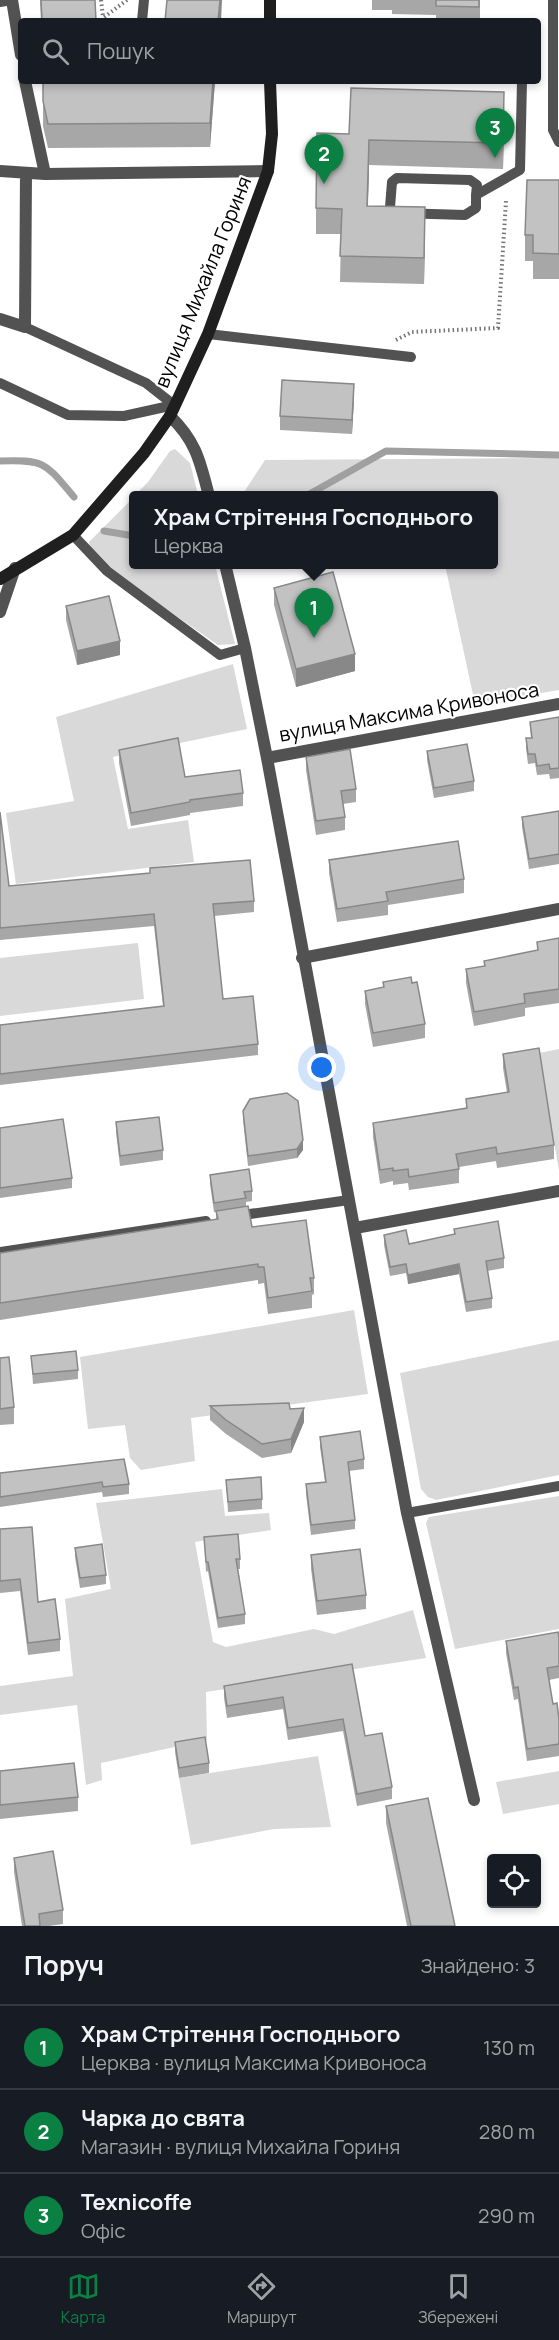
<!DOCTYPE html>
<html lang="uk">
<head>
<meta charset="utf-8">
<style>
  body { margin:0; font-family:Manrope,sans-serif; background:#20242c; color:#f1f3f6 }
  .controls { position:absolute; right:18px; bottom:18px; display:grid; overflow:hidden; border-radius:6px; box-shadow:0 3px 9px #0003 }
  .controls button { width:54px; height:54px; display:grid; place-items:center; padding:0; border:0; border-bottom:2px solid #363941; background:#171b24; color:#f1f3f6; font:30px sans-serif }
  .you { position:absolute; left:322px; top:1068px; width:21px; height:21px; margin:-15px; border:4px solid #fff; border-radius:50%; background:#1a73e8; box-shadow:0 0 0 9px #1a73e833 }
  .badge { display:grid; place-items:center; width:39px; height:39px; border-radius:50%; background:#0b8043; color:#fff; font-size:20px; font-weight:700 }
  .pin { position:absolute; translate:-50% -50px; filter:drop-shadow(0 2px 3px #0008) }
  .pin::after { content:''; position:absolute; top:32px; width:21px; height:18px; background:inherit; clip-path:polygon(0 0,100% 0,50% 100%) }
  .popup { position:absolute; left:129px; top:491px; width:369px; height:78px; box-sizing:border-box; display:grid; place-content:center; border-radius:6px; background:#171b24; filter:drop-shadow(0 2px 4px #0005); font-size:20px; white-space:nowrap; color:#9ea1a6 }
  .popup b { font-size:22px; color:#f1f3f6 }
  .popup::after { content:''; position:absolute; left:50%; top:100%; margin-left:-12px; border:12px solid transparent; border-top-color:#171b24 }
  .list { margin:0; padding:0; list-style:none }
  h2 { display:flex; justify-content:space-between; align-items:center; height:78px; margin:0; padding:0 24px; font-size:26px }
  h2 small { font-size:20px; font-weight:400; color:#9ea1a6 }
  .list li { display:grid; grid-template-columns:39px 1fr auto; gap:18px; align-items:center; box-sizing:border-box; height:84px; padding:0 24px; border-top:2px solid #363941 }
  .list b { display:block; font-size:22px; white-space:nowrap }
  .list p { margin:0; font-size:20px; white-space:nowrap; color:#9ea1a6 }
  .list em { font-size:20px; font-style:normal; color:#9ea1a6 }
  .icon { flex:none; width:33px; height:33px; fill:none; stroke:currentColor; stroke-width:2; stroke-linecap:round; stroke-linejoin:round }
  .map { position:relative; flex:none; width:559px; height:1926px; overflow:hidden }
  .search { position:absolute; background:#171b24; box-shadow:0 3px 9px #0003; left:18px; right:18px; top:18px; height:66px; display:flex; align-items:center; gap:15px; box-sizing:border-box; padding:0 21px; border-radius:6px; color:#9ea1a6; font-size:22px }
  .sheet { height:330px; background:#171b24 }
  nav { display:flex; justify-content:space-around; align-items:center; box-sizing:border-box; height:84px; border-top:2px solid #363941; background:#171b24; font-size:16px; color:#9ea1a6 }
  nav a { display:grid; justify-items:center; gap:3px }
  nav .on { color:#0b8043 }
  .map>svg:first-child { display:block }
  .green { fill:#d9d9d9 }
  .lines { fill:none; stroke-linecap:round; stroke-linejoin:round }
  .stream { stroke:#a0a0a0; stroke-width:7 }
  .path { stroke:#747474; stroke-width:4; stroke-dasharray:1.5 3; stroke-linecap:butt }
  .service { stroke:#525252; stroke-width:10 }
  .minor { stroke:#525252; stroke-width:12 }
  .tertiary { stroke:#525252; stroke-width:12 }
  .secondary { stroke:#1f1f1f; stroke-width:12 }
  .wall { fill:#a7a7a7 }
  .shaded-wall { fill:#888 }
  .building { fill:#c2c2c2; stroke:#888; stroke-width:1.5 }
  .labels { text-anchor:middle; stroke-width:4.5; stroke-linejoin:round; paint-order:stroke }
  .street-label { font-size:20px; fill:#000; stroke:#fff }
</style>
</head>
<body>
<div class="map">
<svg width="559" height="1926" viewBox="0 0 559 1926">
  <rect width="100%" height="100%" fill="#fff"/>
  <!-- green -->
  <path class="green" d="M 175,449 L 190,463 L 198,495 L 135,495 L 148,482 L 170,451 Z
    M 559,458 L 559,690 L 475,704 L 445,565 L 494,564 L 494,496 L 242,495 L 265,460 Z
    M 134,497 L 134,564 L 215,565 L 235,644 L 218,645 L 109,569 L 90,547 L 89,542 Z
    M 233,664 L 247,729 L 113,757 L 128,829 L 188,820 L 194,862 L 16,884 L 6,813 L 74,801 L 56,717 Z
    M 138,943 L 144,999 L 0,1016 L 0,958 Z
    M 559,1049 L 559,1171 L 539,1053 Z
    M 354,1310 L 368,1394 L 191,1418 L 195,1461 L 141,1470 L 130,1458 L 125,1425 L 88,1429 L 80,1357 Z
    M 559,1340 L 559,1475 L 436,1500 L 428,1497 L 421,1489 L 400,1373 Z
    M 222,1489 L 225,1516 L 269,1513 L 271,1530 L 195,1542 L 213,1642 L 226,1647 L 314,1629 L 334,1634 L 413,1610 L 426,1658 L 206,1692 L 207,1740 L 101,1763 L 102,1780 L 86,1785 L 77,1705 L 0,1715 L 0,1686 L 73,1676 L 65,1599 L 111,1589 L 96,1503 Z
    M 559,1496 L 559,1629 L 455,1649 L 426,1523 L 429,1517 Z
    M 318,1756 L 331,1827 L 274,1829 L 191,1845 L 179,1778 Z
    M 559,1771 L 559,1804 L 503,1814 L 496,1782 Z"/>
  <g class="lines">
    <!-- stream -->
    <path class="stream" d="M 0,461 C 46,459 46,464 74,497
      M 306,496 L 386,451 L 559,455
      M 104,531 L 134,536"/>
    <!-- path -->
    <path class="path" d="M 101,0 L 103,17
      M 103,21 L 103,18 L 127,0
      M 396,340 L 412,332 L 498,328 L 506,201"/>
    <!-- service -->
    <path class="service" d="M 553,0 L 553,130 L 559,142
      M 0,2 L 12,0
      M 142,21 L 144,0
      M 476,195 L 477,185 L 470,180 L 397,178 L 392,182 L 390,207 L 393,212 L 399,213 L 465,215 L 476,208 L 476,195 L 520,170 L 522,81
      M 25,327 L 146,383 L 174,405
      M 208,334 L 411,357
      M 0,383 L 68,415 L 124,416 L 174,405
      M 73,535 L 107,571 L 220,655 L 245,648
      M 236,1216 L 349,1200
      M 0,1252 L 206,1221
      M 407,1513 L 559,1486"/>
    <!-- minor -->
    <path class="minor" d="M 12,0 L 21,55
      M 25,81 L 45,174
      M 0,171 L 45,174 L 268,171
      M 0,319 L 25,327 L 26,173
      M 170,416 C 196,441 200,461 209,496
      M 225,564 L 245,648 L 267,758 L 407,1513 L 474,1800
      M 267,758 L 559,704
      M 302,958 L 559,909
      M 355,1228 L 559,1191"/>
    <!-- tertiary -->
    <path class="tertiary" d="M 0,612 L 15,568"/>
    <!-- secondary -->
    <path class="secondary" d="M 270,0 L 270,21
      M 0,579 L 73,535 L 144,453 L 170,416 L 208,334 L 268,171 L 272,134 L 270,81"/>
  </g>
  <!-- wall -->
  <path class="wall" d="M 40,0 L 95,0 L 96,21 L 41,21 Z
    M 372,0 L 480,0 L 480,21 L 436,21 L 436,15 L 392,14 L 392,10 L 372,10 Z
    M 43,81 L 215,81 L 210,147 L 48,148 L 43,126 Z
    M 504,118 L 503,169 L 369,165 L 368,206 L 425,233 L 424,284 L 340,282 L 341,234 L 316,234 L 316,208 L 349,134 Z
    M 559,180 L 559,279 L 533,279 L 533,261 L 525,261 L 525,235 Z
    M 354,398 L 352,434 L 280,430 L 280,416 Z
    M 274,588 L 355,671 L 296,687 L 274,605 Z
    M 66,606 L 120,655 L 77,665 L 66,620 Z
    M 559,717 L 559,778 L 550,779 L 549,774 L 537,775 L 535,763 L 528,764 L 526,748 L 526,738 L 531,738 L 530,722 Z
    M 119,750 L 185,777 L 243,793 L 243,806 L 190,813 L 190,815 L 131,826 L 119,763 Z
    M 427,751 L 474,781 L 474,791 L 434,798 L 427,760 Z
    M 306,757 L 356,789 L 356,802 L 343,804 L 345,817 L 345,830 L 316,835 L 306,770 Z
    M 559,811 L 559,864 L 529,869 L 522,827 L 522,817 Z
    M 0,812 L 9,886 L 254,901 L 254,912 L 214,916 L 223,999 L 258,1044 L 258,1055 L 0,1085 L 0,1025 L 163,1006 L 154,926 L 0,940 Z
    M 329,860 L 464,879 L 464,893 L 388,905 L 388,915 L 337,922 L 329,873 Z
    M 559,938 L 559,1003 L 525,1008 L 525,1016 L 474,1026 L 466,983 L 466,969 L 484,966 L 484,961 L 537,951 L 537,942 Z
    M 383,982 L 412,983 L 425,1024 L 425,1038 L 373,1047 L 365,1004 L 365,991 L 383,987 Z
    M 503,1054 L 554,1145 L 554,1159 L 497,1168 L 496,1161 L 459,1167 L 459,1183 L 409,1190 L 408,1183 L 393,1185 L 393,1181 L 380,1184 L 373,1137 L 373,1123 L 466,1109 L 466,1099 L 507,1093 L 503,1068 Z
    M 243,1111 L 303,1150 L 297,1158 L 248,1166 L 243,1120 Z
    M 116,1122 L 163,1150 L 163,1160 L 120,1166 L 116,1132 Z
    M 0,1128 L 72,1178 L 72,1188 L 0,1198 Z
    M 210,1175 L 252,1191 L 252,1201 L 246,1202 L 246,1206 L 252,1227 L 314,1278 L 314,1294 L 312,1295 L 312,1308 L 268,1314 L 264,1283 L 258,1284 L 258,1280 L 0,1320 L 0,1253 L 216,1219 L 216,1212 L 214,1212 L 210,1184 Z
    M 454,1229 L 504,1258 L 504,1268 L 487,1271 L 492,1298 L 492,1308 L 466,1312 L 459,1274 L 408,1284 L 406,1273 L 390,1276 L 384,1245 L 384,1235 L 409,1244 L 454,1234 Z
    M 31,1356 L 78,1370 L 78,1379 L 33,1384 Z
    M 0,1358 L 14,1407 L 14,1424 L 0,1425 Z
    M 210,1406 L 290,1409 L 304,1422 L 291,1453 L 262,1458 L 226,1434 L 210,1420 Z
    M 320,1437 L 364,1459 L 364,1469 L 349,1471 L 355,1520 L 355,1529 L 311,1535 L 306,1494 L 306,1484 L 325,1482 L 320,1447 Z
    M 0,1473 L 129,1484 L 129,1494 L 103,1497 L 102,1492 L 0,1507 Z
    M 226,1480 L 262,1499 L 262,1509 L 228,1512 Z
    M 0,1529 L 38,1602 L 60,1639 L 60,1651 L 28,1655 L 20,1591 L 0,1593 Z
    M 204,1537 L 240,1559 L 240,1569 L 238,1569 L 245,1614 L 245,1624 L 218,1628 L 208,1571 L 206,1572 Z
    M 75,1548 L 106,1575 L 106,1584 L 80,1588 L 75,1557 Z
    M 311,1555 L 366,1595 L 366,1609 L 317,1615 L 311,1569 Z
    M 559,1638 L 559,1678 L 549,1680 L 553,1704 L 559,1719 L 559,1756 L 527,1761 L 518,1699 L 514,1700 L 506,1653 L 506,1641 Z
    M 352,1664 L 365,1736 L 392,1787 L 392,1799 L 357,1806 L 343,1731 L 288,1740 L 283,1709 L 227,1718 L 224,1698 L 224,1686 Z
    M 175,1742 L 209,1763 L 209,1773 L 179,1778 L 175,1752 Z
    M 0,1771 L 78,1797 L 78,1811 L 0,1819 Z
    M 386,1806 L 455,1926 L 407,1926 L 386,1823 Z
    M 14,1858 L 63,1910 L 63,1924 L 49,1926 L 22,1926 L 14,1872 Z"/>
  <!-- shaded-wall -->
  <path class="shaded-wall" d="M 220,0 L 222,0 L 221,21 L 218,21 Z
    M 213,81 L 215,81 L 210,147 L 210,123 Z
    M 504,92 L 504,118 L 503,169 L 503,143 Z
    M 369,140 L 369,165 L 367,231 L 367,206 Z
    M 425,207 L 425,233 L 424,284 L 424,258 Z
    M 354,384 L 354,398 L 352,434 L 352,420 Z
    M 120,641 L 120,655 L 77,665 L 77,651 Z
    M 355,654 L 355,671 L 296,687 L 296,669 Z
    M 303,1140 L 303,1150 L 297,1158 L 297,1149 Z
    M 459,1264 L 459,1274 L 408,1284 L 408,1275 Z
    M 304,1408 L 304,1422 L 291,1453 L 291,1439 Z"/>
  <!-- building -->
  <path class="building" d="M 41,0 L 95,0 L 96,21 L 42,21 Z
    M 167,0 L 220,0 L 218,21 L 165,21 Z
    M 436,0 L 479,0 L 479,7 L 436,6 Z
    M 43,81 L 213,81 L 210,123 L 48,124 L 43,101 Z
    M 351,88 L 504,92 L 503,143 L 369,140 L 367,206 L 425,207 L 424,258 L 340,256 L 342,209 L 316,208 L 317,133 L 349,134 Z
    M 527,180 L 559,180 L 559,254 L 533,253 L 533,235 L 525,235 Z
    M 282,380 L 354,384 L 352,420 L 280,416 Z
    M 333,572 L 355,654 L 296,669 L 274,588 Z
    M 109,596 L 120,641 L 77,651 L 66,606 Z
    M 559,717 L 559,768 L 550,769 L 549,764 L 537,766 L 535,754 L 528,754 L 526,738 L 532,738 L 530,722 Z
    M 178,738 L 185,777 L 240,770 L 243,793 L 190,800 L 190,802 L 131,813 L 119,750 Z
    M 467,744 L 474,781 L 434,788 L 427,751 Z
    M 350,749 L 356,789 L 341,791 L 345,817 L 316,821 L 306,757 Z
    M 559,811 L 559,854 L 529,859 L 522,817 Z
    M 0,812 L 9,886 L 150,873 L 150,868 L 250,860 L 254,901 L 213,904 L 223,999 L 253,996 L 258,1044 L 0,1074 L 0,1025 L 164,1006 L 154,914 L 0,928 Z
    M 458,841 L 464,879 L 386,892 L 388,901 L 337,909 L 329,860 Z
    M 559,938 L 559,989 L 524,994 L 525,1003 L 474,1012 L 466,969 L 485,966 L 484,961 L 538,950 L 537,942 Z
    M 411,977 L 412,983 L 417,982 L 425,1024 L 373,1033 L 365,991 L 384,987 L 383,982 Z
    M 539,1048 L 554,1145 L 497,1154 L 496,1147 L 456,1154 L 459,1169 L 409,1177 L 408,1169 L 393,1171 L 393,1168 L 380,1170 L 373,1123 L 467,1108 L 466,1099 L 509,1092 L 503,1054 Z
    M 287,1093 L 298,1101 L 303,1140 L 297,1149 L 248,1156 L 243,1111 L 250,1099 Z
    M 159,1117 L 163,1150 L 120,1156 L 116,1122 Z
    M 63,1119 L 72,1178 L 0,1188 L 0,1128 Z
    M 249,1169 L 252,1191 L 244,1192 L 246,1198 L 214,1203 L 210,1175 Z
    M 248,1206 L 252,1227 L 306,1220 L 314,1278 L 310,1278 L 312,1291 L 268,1298 L 264,1267 L 258,1267 L 258,1264 L 0,1303 L 0,1253 L 218,1219 L 216,1211 Z
    M 498,1221 L 504,1258 L 486,1261 L 492,1298 L 466,1302 L 459,1264 L 408,1275 L 406,1264 L 390,1267 L 384,1235 L 406,1230 L 409,1244 L 455,1234 L 454,1229 Z
    M 76,1351 L 78,1370 L 33,1374 L 31,1356 Z
    M 9,1357 L 14,1407 L 0,1409 L 0,1358 Z
    M 289,1403 L 290,1409 L 304,1408 L 291,1439 L 262,1444 L 226,1420 L 210,1406 Z
    M 360,1431 L 364,1459 L 348,1462 L 355,1520 L 311,1525 L 306,1484 L 326,1482 L 320,1437 Z
    M 124,1459 L 129,1484 L 103,1487 L 102,1482 L 0,1497 L 0,1473 Z
    M 261,1477 L 262,1499 L 228,1502 L 226,1480 Z
    M 32,1527 L 38,1602 L 55,1599 L 60,1639 L 28,1643 L 20,1579 L 0,1581 L 0,1529 Z
    M 238,1534 L 240,1559 L 236,1559 L 245,1614 L 218,1618 L 208,1562 L 206,1562 L 204,1537 Z
    M 102,1544 L 106,1575 L 80,1578 L 75,1548 Z
    M 360,1549 L 366,1595 L 317,1601 L 311,1555 Z
    M 558,1632 L 559,1638 L 559,1666 L 547,1668 L 553,1704 L 557,1703 L 559,1719 L 559,1744 L 527,1749 L 518,1687 L 514,1688 L 506,1641 Z
    M 352,1664 L 365,1736 L 382,1733 L 392,1787 L 357,1794 L 343,1719 L 288,1728 L 283,1697 L 227,1706 L 224,1686 Z
    M 205,1737 L 209,1763 L 179,1768 L 175,1742 Z
    M 74,1763 L 78,1797 L 0,1805 L 0,1771 Z
    M 428,1798 L 455,1926 L 411,1926 L 386,1806 Z
    M 53,1851 L 63,1910 L 39,1914 L 40,1926 L 25,1926 L 14,1858 Z"/>
  <g class="labels">
    <!-- street labels -->
    <g class="street-label">
      <text transform="translate(203 282) rotate(-68)" y="7">вулиця Михайла Гориня</text>
      <text transform="translate(409 712) rotate(-10)" y="7">вулиця Максима Кривоноса</text>
    </g>
  </g>
</svg>
<div class="controls">
<button><svg class="icon" aria-label="locate" viewBox="0 0 24 24"><circle cx="12" cy="12" r="6"/><path d="M12 2v4M12 18v4M2 12h4M18 12h4"/></svg></button>
</div>
<div class="you"></div>
<div class="pin badge" style="left:314px;top:638px">1</div>
<div class="popup"><b>Храм Стрітення Господнього</b>Церква</div>
<div class="pin badge" style="left:324px;top:184px">2</div>
<div class="pin badge" style="left:495px;top:158px">3</div>
<div class="search"><svg class="icon" aria-label="search" viewBox="0 0 24 24"><circle cx="10" cy="10" r="6"/><path d="M15 15l6 6"/></svg>Пошук</div>
</div>
<section class="sheet">
<h2>Поруч<small>Знайдено: 3</small></h2>
<ul class="list">
<li><span class="badge">1</span><div><b>Храм Стрітення Господнього</b><p>Церква · вулиця Максима Кривоноса</p></div><em>130 m</em></li>
<li><span class="badge">2</span><div><b>Чарка до свята</b><p>Магазин · вулиця Михайла Гориня</p></div><em>280 m</em></li>
<li><span class="badge">3</span><div><b>Texnicoffe</b><p>Офіс</p></div><em>290 m</em></li>
</ul>
</section>
<nav>
<a class="on"><svg class="icon" aria-label="map" viewBox="0 0 24 24"><path d="M3 6l6-2 6 2 6-2v14l-6 2-6-2-6 2zM9 4v14M15 6v14"/></svg>Карта</a>
<a><svg class="icon" aria-label="directions" viewBox="0 0 24 24"><path d="M12 3l9 9-9 9-9-9zM9 14v-3h6M13 9l2 2-2 2"/></svg>Маршрут</a>
<a><svg class="icon" aria-label="saved" viewBox="0 0 24 24"><path d="M7 4h10v16l-5-4-5 4z"/></svg>Збережені</a>
</nav>
</body>
</html>
